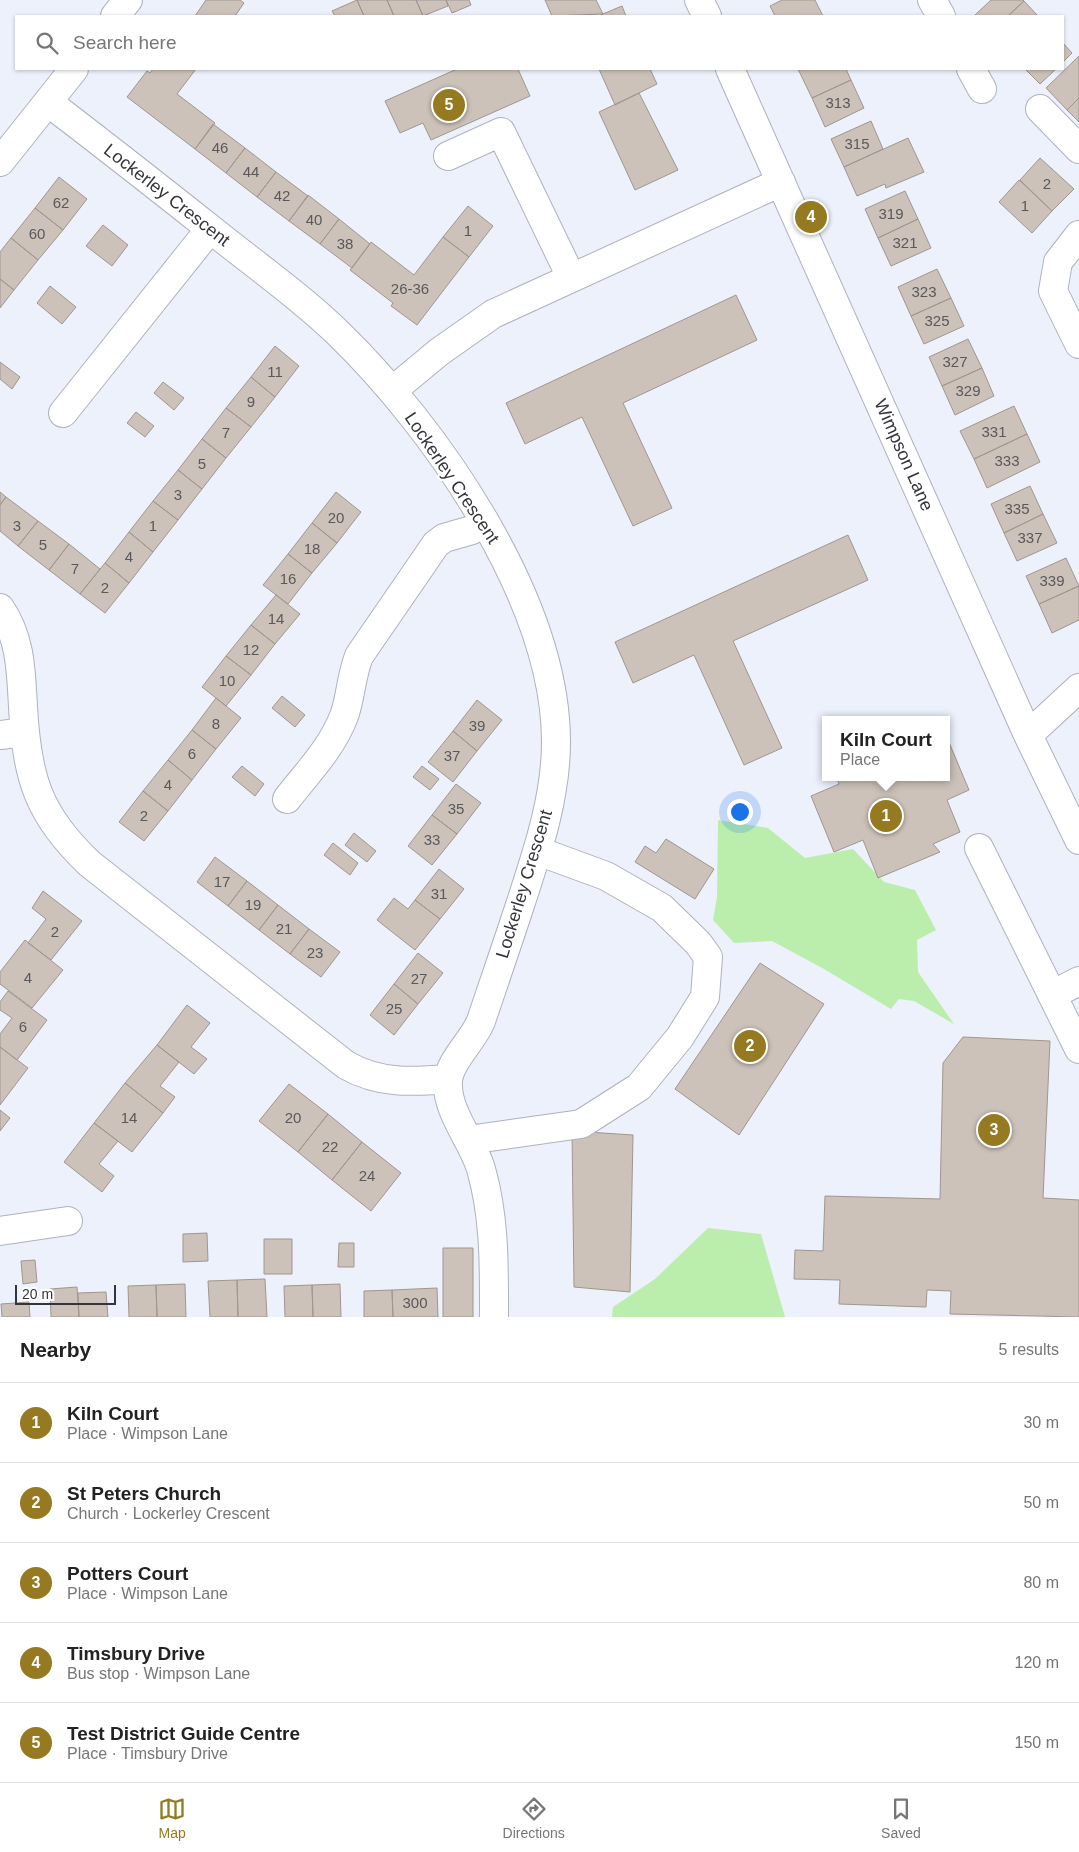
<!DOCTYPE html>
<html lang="en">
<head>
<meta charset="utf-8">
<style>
  body { margin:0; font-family:Arial,sans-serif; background:#f2f2f2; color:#222 }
  .scale { position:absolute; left:15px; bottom:12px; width:101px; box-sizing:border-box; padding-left:5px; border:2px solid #34353a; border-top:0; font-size:14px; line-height:18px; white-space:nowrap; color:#34353a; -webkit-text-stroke:4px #fff; paint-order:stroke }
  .you { position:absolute; left:739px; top:811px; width:18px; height:18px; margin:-12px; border:4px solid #fff; border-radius:50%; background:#1a73e8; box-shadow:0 0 0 8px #1a73e833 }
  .badge { display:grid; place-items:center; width:32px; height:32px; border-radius:50%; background:#957a21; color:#fff; font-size:16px; font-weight:700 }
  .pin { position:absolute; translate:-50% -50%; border:2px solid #fff; box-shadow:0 1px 5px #0006 }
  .popup { position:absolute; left:822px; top:716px; width:128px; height:65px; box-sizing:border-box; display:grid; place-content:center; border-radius:0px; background:#fff; filter:drop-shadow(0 1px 4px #0005); font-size:16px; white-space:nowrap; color:#767676 }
  .popup b { font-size:19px; color:#222 }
  .popup::after { content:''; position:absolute; left:50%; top:100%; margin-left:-10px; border:10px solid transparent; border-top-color:#fff }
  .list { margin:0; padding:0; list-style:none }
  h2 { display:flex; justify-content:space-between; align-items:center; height:65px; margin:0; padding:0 20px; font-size:21px }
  h2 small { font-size:16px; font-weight:400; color:#767676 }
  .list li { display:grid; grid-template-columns:32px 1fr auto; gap:15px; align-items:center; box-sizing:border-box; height:80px; padding:0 20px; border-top:1px solid #e0e0e0 }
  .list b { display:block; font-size:19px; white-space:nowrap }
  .list p { margin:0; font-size:16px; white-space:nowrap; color:#767676 }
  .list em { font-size:16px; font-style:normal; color:#767676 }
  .icon { flex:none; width:28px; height:28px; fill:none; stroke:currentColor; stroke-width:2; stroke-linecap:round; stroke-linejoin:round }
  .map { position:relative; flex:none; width:1079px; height:1317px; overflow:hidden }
  .search { position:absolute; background:#fff; box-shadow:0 1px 4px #0004; left:15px; right:15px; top:15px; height:55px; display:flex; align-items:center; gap:12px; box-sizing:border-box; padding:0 18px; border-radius:0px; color:#767676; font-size:19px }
  .sheet { height:465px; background:#fff }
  nav { display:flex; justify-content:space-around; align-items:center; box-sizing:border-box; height:70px; border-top:1px solid #e0e0e0; background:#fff; font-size:14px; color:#767676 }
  nav a { display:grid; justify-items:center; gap:2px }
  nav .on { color:#957a21 }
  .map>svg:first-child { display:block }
  .green { fill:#bbeead }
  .building { fill:#ccc2ba; stroke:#a0968f }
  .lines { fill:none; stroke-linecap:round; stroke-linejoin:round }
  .minor-casing { stroke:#aeb2bd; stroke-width:30 }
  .minor { stroke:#fff; stroke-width:28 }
  .labels { text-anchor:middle; stroke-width:4.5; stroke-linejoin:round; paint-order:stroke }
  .number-label { font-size:15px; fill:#5a585a }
  .street-label { font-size:18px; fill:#34353a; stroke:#fff }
</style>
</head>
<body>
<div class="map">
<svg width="1079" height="1317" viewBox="0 0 1079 1317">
  <rect width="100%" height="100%" fill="#edf1fc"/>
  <!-- green -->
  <path class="green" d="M 718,820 L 768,828 L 805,858 L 853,849 L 884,882 L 915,890 L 936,930 L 917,940 L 918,972 L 954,1024 L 914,1001 L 899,999 L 891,1009 L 824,969 L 772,941 L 734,943 L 713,920 L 717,897 Z
    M 708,1228 L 761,1234 L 785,1317 L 612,1317 L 613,1307 L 655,1279 Z"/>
  <!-- building -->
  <path class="building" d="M 206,0 L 240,0 L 244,3 L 235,16 L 195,16 Z
    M 357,0 L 387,0 L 394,16 L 364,16 Z
    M 357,0 L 364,16 L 335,16 L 332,11 Z
    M 387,0 L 416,0 L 423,16 L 394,16 Z
    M 416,0 L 446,0 L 448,6 L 423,16 Z
    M 446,0 L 469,0 L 471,5 L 452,13 Z
    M 545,0 L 596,0 L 603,14 L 552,16 Z
    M 782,0 L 815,0 L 823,16 L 775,16 L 770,6 Z
    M 991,0 L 1023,0 L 1024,1 L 1008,16 L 977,16 L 975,15 Z
    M 1024,1 L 1038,16 L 1008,16 Z
    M 622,6 L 626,16 L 599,16 L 603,14 Z
    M 1063,43 L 1072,53 L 1063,62 Z
    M 1079,56 L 1079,98 L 1067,110 L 1046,88 Z
    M 153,69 L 196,69 L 177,94 L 215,123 L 195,149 L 127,97 L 147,71 L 150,73 Z
    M 457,69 L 518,69 L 530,96 L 431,140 L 423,123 L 400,133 L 385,101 Z
    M 599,69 L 650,69 L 657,84 L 615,105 Z
    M 798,69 L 846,69 L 851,80 L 812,98 Z
    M 1025,69 L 1056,69 L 1040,84 Z
    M 851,80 L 864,108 L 825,127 L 812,98 Z
    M 639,93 L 678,170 L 635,190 L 599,112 Z
    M 1079,98 L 1079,122 L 1067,110 Z
    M 871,121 L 883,149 L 844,167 L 831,139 Z
    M 213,124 L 245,148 L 226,173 L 195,149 Z
    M 908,138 L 924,172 L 886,188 L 885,184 L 857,196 L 844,167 Z
    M 245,148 L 276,172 L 257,197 L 226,173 Z
    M 1040,158 L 1074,189 L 1052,211 L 1020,180 Z
    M 276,172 L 308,196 L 289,221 L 257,197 Z
    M 59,177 L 87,199 L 63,230 L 35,208 Z
    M 1019,180 L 1052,211 L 1032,233 L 999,202 Z
    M 905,191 L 918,219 L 878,238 L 865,209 Z
    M 308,195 L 339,219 L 320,244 L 289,221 Z
    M 468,206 L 493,226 L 469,257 L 443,237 Z
    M 35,208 L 63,230 L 38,260 L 11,238 Z
    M 339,219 L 370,244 L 352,268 L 320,244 Z
    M 918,219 L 931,248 L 891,266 L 878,238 Z
    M 103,225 L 128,245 L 112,266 L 86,246 Z
    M 443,237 L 469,257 L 417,325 L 391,306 L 393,303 L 350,270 L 371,242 L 414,275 Z
    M 11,238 L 38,260 L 14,290 L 0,279 L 0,252 Z
    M 937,269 L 951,298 L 911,316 L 898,287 Z
    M 0,279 L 14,290 L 0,308 Z
    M 50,286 L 76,307 L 62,324 L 37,303 Z
    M 736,295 L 757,340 L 623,403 L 672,508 L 633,526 L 582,417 L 525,444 L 506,403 Z
    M 951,298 L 964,326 L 924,344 L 911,316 Z
    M 968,339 L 982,368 L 942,386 L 929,357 Z
    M 275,346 L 299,366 L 275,397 L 251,377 Z
    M 0,362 L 20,377 L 12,389 L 0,379 Z
    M 982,368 L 994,396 L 955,415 L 942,386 Z
    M 251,377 L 275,397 L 251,427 L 226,408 Z
    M 163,382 L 184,398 L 174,410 L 154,393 Z
    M 1014,406 L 1027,434 L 974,459 L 960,431 Z
    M 226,408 L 251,427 L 226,458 L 202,439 Z
    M 136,412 L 154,426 L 145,437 L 127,423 Z
    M 1027,434 L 1040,462 L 987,488 L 974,459 Z
    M 202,439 L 226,458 L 202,489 L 178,470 Z
    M 178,470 L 202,489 L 178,520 L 153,501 Z
    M 1030,486 L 1043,514 L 1004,533 L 991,504 Z
    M 0,492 L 6,497 L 0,505 Z
    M 336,492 L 361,512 L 337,543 L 312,523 Z
    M 6,497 L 38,521 L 18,546 L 0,531 L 0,505 Z
    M 153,501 L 178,520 L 153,552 L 129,532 Z
    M 1043,514 L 1057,543 L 1017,561 L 1004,533 Z
    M 38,521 L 69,544 L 49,570 L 18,546 Z
    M 312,523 L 337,543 L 312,573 L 288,554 Z
    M 129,532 L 153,552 L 129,583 L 105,563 Z
    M 848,535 L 868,580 L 733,641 L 782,748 L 744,765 L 694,655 L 633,683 L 615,642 Z
    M 69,544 L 100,569 L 80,594 L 49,570 Z
    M 288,554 L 312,573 L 288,604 L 263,585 Z
    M 1066,558 L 1079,586 L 1039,604 L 1026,576 Z
    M 105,563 L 129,583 L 105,613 L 80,594 Z
    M 1079,586 L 1079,620 L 1052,633 L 1039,604 Z
    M 276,595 L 300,614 L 275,644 L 251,625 Z
    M 251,625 L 275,644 L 251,675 L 226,656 Z
    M 226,656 L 251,675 L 226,706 L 202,687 Z
    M 282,696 L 305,715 L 295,727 L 272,708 Z
    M 216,698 L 241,718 L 216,749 L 192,730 Z
    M 477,700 L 502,720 L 477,751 L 453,731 Z
    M 192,730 L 216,749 L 192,780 L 168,760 Z
    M 453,731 L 477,751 L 453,782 L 428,762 Z
    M 948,740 L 969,790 L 947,800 L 960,832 L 933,844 L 940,852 L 878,878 L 863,840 L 834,852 L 811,796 L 839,784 L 836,777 L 946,777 L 946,741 Z
    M 168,760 L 192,780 L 168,811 L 143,791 Z
    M 242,766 L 264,784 L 255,796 L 232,777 Z
    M 422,766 L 439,779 L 430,790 L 413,777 Z
    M 456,784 L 481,803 L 457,834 L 432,815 Z
    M 143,791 L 168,811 L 144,841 L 119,822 Z
    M 432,815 L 457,834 L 432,865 L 408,846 Z
    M 354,833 L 376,851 L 367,862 L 345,845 Z
    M 666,839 L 714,869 L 695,899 L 635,862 L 645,846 L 656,853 Z
    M 333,843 L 358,863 L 350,875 L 324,855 Z
    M 215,857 L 247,881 L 228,906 L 197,882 Z
    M 439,869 L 464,889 L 440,919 L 415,900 Z
    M 247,881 L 278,905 L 259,930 L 228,906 Z
    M 43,891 L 82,921 L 51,960 L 28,943 L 46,919 L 32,908 Z
    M 394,898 L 408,909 L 415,900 L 440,919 L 415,950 L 377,920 Z
    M 278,905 L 309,929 L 290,954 L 259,930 Z
    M 309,929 L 340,952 L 321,977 L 290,954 Z
    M 25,940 L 63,970 L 32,1008 L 0,984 L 0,972 Z
    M 418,953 L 443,973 L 418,1004 L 394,984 Z
    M 760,963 L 824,1004 L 739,1135 L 675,1089 Z
    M 394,984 L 418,1004 L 394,1035 L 370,1015 Z
    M 8,991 L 47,1020 L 17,1060 L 0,1047 L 0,1034 L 12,1018 L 0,1010 L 0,1002 Z
    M 187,1005 L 210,1023 L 191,1047 L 207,1059 L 194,1074 L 157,1045 Z
    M 963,1037 L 1050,1041 L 1043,1198 L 1079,1200 L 1079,1317 L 950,1314 L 951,1291 L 927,1290 L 926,1307 L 839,1304 L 840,1280 L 794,1279 L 795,1250 L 823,1251 L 825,1196 L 940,1199 L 943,1063 Z
    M 157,1045 L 179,1062 L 160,1086 L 175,1097 L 163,1113 L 125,1083 Z
    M 0,1047 L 28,1068 L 0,1105 Z
    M 125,1083 L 163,1113 L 132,1152 L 94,1123 Z
    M 289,1084 L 328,1114 L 298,1152 L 259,1121 Z
    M 0,1110 L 10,1118 L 0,1131 Z
    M 328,1114 L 362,1142 L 332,1180 L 298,1152 Z
    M 94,1123 L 118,1141 L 99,1164 L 114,1176 L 102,1192 L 64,1162 Z
    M 572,1131 L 633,1135 L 630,1292 L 574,1287 Z
    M 362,1142 L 401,1173 L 371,1211 L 332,1180 Z
    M 207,1233 L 208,1261 L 183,1262 L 183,1234 Z
    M 264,1239 L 292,1239 L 292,1274 L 264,1274 Z
    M 339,1243 L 354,1243 L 354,1267 L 338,1267 Z
    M 443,1248 L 473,1248 L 473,1317 L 443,1317 Z
    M 35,1260 L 37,1282 L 23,1284 L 21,1261 Z
    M 265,1279 L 267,1317 L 238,1317 L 237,1280 Z
    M 237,1280 L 238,1317 L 210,1317 L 208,1281 Z
    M 185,1284 L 186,1317 L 157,1317 L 156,1285 Z
    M 340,1284 L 341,1317 L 313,1317 L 312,1285 Z
    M 156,1285 L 157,1317 L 129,1317 L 128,1286 Z
    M 312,1285 L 313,1317 L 285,1317 L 284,1286 Z
    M 77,1287 L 79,1317 L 51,1317 L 50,1289 Z
    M 437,1288 L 438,1317 L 393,1317 L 392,1290 Z
    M 392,1290 L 393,1317 L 364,1317 L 364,1291 Z
    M 106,1292 L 108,1317 L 79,1317 L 78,1293 Z
    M 29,1302 L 30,1317 L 2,1317 L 1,1304 Z"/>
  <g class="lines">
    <defs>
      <path id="minor" d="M 699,0 L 707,16
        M 932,0 L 941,16
        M 115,16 L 128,0
        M 730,69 L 1028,735 L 1079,840
        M 971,69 L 982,89
        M 48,102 C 108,148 168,195 227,242 C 265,272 304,300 338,333 C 436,428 556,600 556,742 C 556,797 538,850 521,902 C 508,942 494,982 481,1021 C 473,1041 450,1060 448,1081 C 446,1112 473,1141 481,1169 C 495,1218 494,1267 494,1317
        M 1040,109 L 1079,149
        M 448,156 L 501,132 L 571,277
        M 0,162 L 74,69
        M 1079,235 L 1058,262 L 1053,291 L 1079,344
        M 392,391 L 439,352 L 493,314 L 781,182
        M 63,413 L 210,229
        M 0,608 C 21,638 21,672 23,707 C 27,778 38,815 90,864 L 346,1065 C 379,1084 412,1082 448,1079
        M 0,735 L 25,732
        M 1028,735 L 1079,688
        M 287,799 C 307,773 332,748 344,716 C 351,697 351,676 359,656 L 436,544 L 444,538 L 472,530 L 484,520
        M 979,848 L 1079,1049
        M 1052,995 L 1079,981
        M 468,1140 L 581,1124 L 639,1087 L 680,1037 L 705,997 L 708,957 L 698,943 L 662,908 L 606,876 L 538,851
        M 0,1231 L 68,1221"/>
    </defs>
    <!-- minor casing -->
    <use href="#minor" class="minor-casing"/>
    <!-- minor -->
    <use href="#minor" class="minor"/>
  </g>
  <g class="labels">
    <!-- number labels -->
    <g class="number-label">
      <text x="838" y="108">313</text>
      <text x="857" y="149">315</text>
      <text x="220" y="153">46</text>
      <text x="251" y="177">44</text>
      <text x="1047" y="189">2</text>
      <text x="282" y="201">42</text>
      <text x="61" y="208">62</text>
      <text x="1025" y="211">1</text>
      <text x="891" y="219">319</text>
      <text x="314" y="225">40</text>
      <text x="468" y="236">1</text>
      <text x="37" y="239">60</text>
      <text x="905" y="248">321</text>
      <text x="345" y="249">38</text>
      <text x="410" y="294">26-36</text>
      <text x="924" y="297">323</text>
      <text x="937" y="326">325</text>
      <text x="955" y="367">327</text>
      <text x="275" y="377">11</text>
      <text x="968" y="396">329</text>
      <text x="251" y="407">9</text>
      <text x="994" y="437">331</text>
      <text x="226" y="438">7</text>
      <text x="1007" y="466">333</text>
      <text x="202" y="469">5</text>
      <text x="178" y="500">3</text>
      <text x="1017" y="514">335</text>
      <text x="336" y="523">20</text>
      <text x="17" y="531">3</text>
      <text x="153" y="531">1</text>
      <text x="1030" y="543">337</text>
      <text x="43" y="550">5</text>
      <text x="312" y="554">18</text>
      <text x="129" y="562">4</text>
      <text x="75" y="574">7</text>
      <text x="288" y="584">16</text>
      <text x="1052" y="586">339</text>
      <text x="105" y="593">2</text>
      <text x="276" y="624">14</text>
      <text x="251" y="655">12</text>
      <text x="227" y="686">10</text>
      <text x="216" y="729">8</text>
      <text x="477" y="731">39</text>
      <text x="192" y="759">6</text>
      <text x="452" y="761">37</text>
      <text x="168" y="790">4</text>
      <text x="456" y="814">35</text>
      <text x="144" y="821">2</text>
      <text x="432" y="845">33</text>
      <text x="222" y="887">17</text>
      <text x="439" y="899">31</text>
      <text x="253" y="910">19</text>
      <text x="284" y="934">21</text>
      <text x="55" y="937">2</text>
      <text x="315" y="958">23</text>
      <text x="28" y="983">4</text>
      <text x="419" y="984">27</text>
      <text x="394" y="1014">25</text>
      <text x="23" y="1032">6</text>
      <text x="129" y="1123">14</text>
      <text x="293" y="1123">20</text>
      <text x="330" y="1152">22</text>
      <text x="367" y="1181">24</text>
      <text x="415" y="1308">300</text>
    </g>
    <!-- street labels -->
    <g class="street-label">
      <text transform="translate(167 195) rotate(38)" y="6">Lockerley Crescent</text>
      <text transform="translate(904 455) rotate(66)" y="6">Wimpson Lane</text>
      <text transform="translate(452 478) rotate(56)" y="6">Lockerley Crescent</text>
      <text transform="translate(524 884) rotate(-73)" y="6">Lockerley Crescent</text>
    </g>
  </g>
</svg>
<div class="scale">20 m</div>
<div class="you"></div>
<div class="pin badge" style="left:886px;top:816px">1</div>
<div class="popup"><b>Kiln Court</b>Place</div>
<div class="pin badge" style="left:750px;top:1046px">2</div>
<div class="pin badge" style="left:994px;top:1130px">3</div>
<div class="pin badge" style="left:811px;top:217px">4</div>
<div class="pin badge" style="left:449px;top:105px">5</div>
<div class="search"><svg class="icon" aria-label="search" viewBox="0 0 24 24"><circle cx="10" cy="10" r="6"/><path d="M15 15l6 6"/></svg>Search here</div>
</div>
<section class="sheet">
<h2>Nearby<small>5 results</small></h2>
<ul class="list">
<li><span class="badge">1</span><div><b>Kiln Court</b><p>Place · Wimpson Lane</p></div><em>30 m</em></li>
<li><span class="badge">2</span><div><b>St Peters Church</b><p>Church · Lockerley Crescent</p></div><em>50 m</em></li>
<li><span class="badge">3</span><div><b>Potters Court</b><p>Place · Wimpson Lane</p></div><em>80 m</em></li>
<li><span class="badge">4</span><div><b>Timsbury Drive</b><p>Bus stop · Wimpson Lane</p></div><em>120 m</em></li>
<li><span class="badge">5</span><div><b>Test District Guide Centre</b><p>Place · Timsbury Drive</p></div><em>150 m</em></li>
</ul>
</section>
<nav>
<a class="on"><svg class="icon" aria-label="map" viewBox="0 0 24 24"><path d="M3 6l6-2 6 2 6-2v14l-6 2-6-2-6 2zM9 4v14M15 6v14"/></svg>Map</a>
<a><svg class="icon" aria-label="directions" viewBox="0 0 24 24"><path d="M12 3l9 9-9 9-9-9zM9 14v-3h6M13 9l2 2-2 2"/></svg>Directions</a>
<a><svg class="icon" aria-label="saved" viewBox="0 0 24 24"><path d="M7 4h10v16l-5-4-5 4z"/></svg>Saved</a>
</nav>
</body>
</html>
